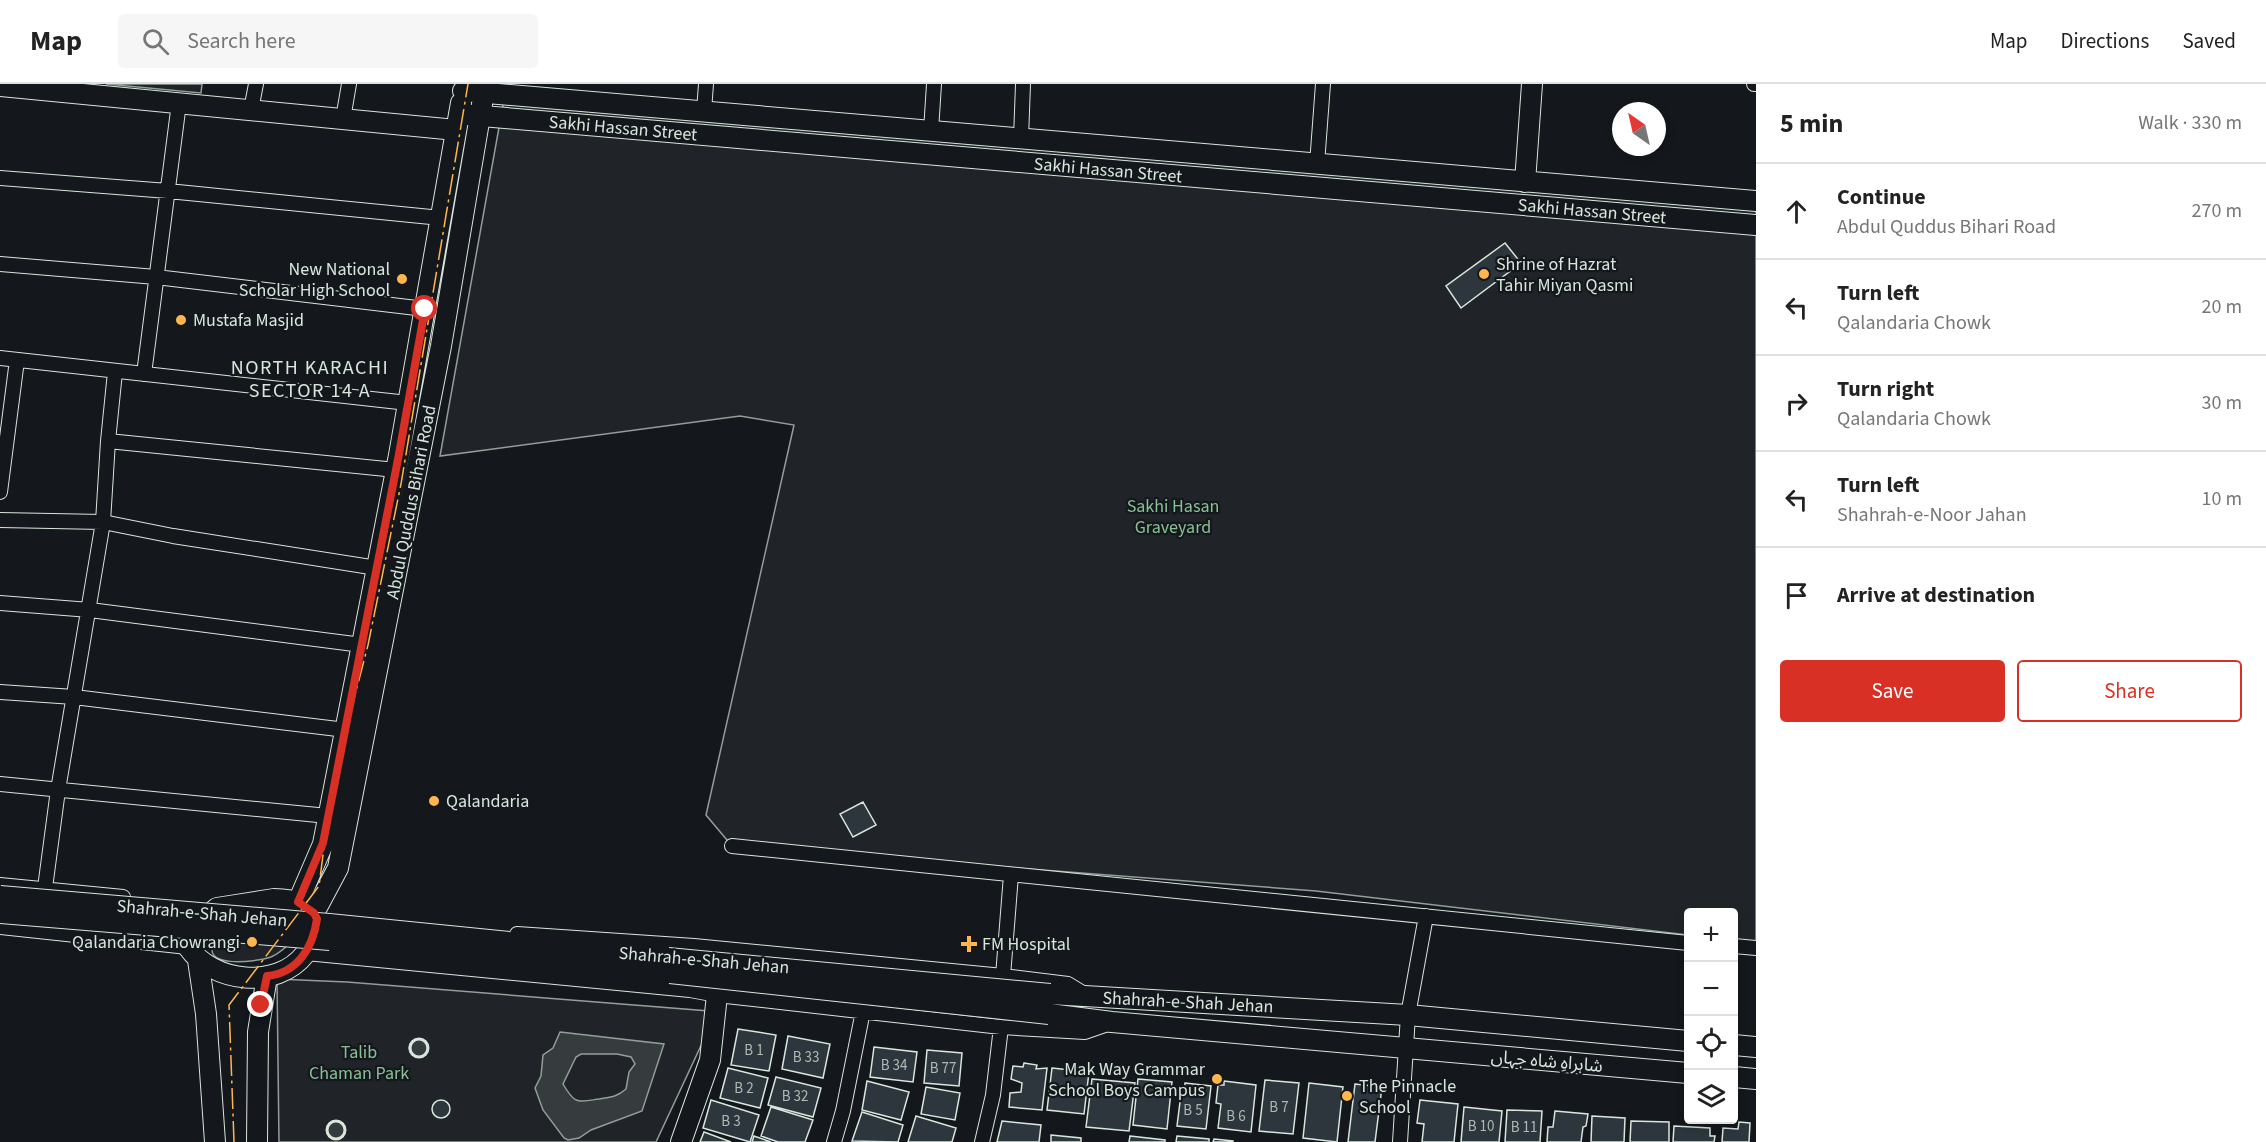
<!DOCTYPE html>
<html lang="en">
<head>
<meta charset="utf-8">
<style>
  body { margin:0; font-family:"Source Sans 3","Noto Sans Arabic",sans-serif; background:#f6f6f6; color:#222 }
  .controls { position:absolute; right:18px; bottom:18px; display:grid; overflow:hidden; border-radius:6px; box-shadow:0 3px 9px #0003 }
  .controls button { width:54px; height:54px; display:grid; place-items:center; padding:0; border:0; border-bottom:2px solid #e0e0e0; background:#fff; color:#222; font:30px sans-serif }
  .compass { position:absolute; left:1612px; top:18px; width:54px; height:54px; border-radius:50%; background:#fff; box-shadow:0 3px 9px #0003; rotate:326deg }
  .stop { position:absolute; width:18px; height:18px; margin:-14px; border:4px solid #d93025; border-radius:50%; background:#fff }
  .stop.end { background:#d93025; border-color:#fff; box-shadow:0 2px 6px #0008 }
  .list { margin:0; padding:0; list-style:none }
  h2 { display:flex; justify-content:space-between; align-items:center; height:78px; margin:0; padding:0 24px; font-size:26px }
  h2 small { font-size:20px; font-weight:400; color:#767676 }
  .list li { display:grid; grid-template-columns:39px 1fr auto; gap:18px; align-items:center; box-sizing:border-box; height:96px; padding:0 24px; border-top:2px solid #e0e0e0 }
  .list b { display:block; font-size:22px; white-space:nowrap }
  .list p { margin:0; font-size:20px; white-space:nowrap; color:#767676 }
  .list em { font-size:20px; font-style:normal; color:#767676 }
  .actions { display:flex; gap:12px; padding:18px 24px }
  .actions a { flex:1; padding:14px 0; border:2px solid #d93025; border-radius:6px; text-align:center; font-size:21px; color:#d93025 }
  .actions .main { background:#d93025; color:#fff }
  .icon { flex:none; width:33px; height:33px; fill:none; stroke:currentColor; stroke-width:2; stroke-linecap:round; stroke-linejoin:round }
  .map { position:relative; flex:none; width:1756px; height:1058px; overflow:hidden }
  header { display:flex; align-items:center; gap:36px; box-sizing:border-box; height:84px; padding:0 30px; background:#fff; border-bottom:2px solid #e0e0e0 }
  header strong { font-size:28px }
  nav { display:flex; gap:33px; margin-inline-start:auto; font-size:21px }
  .search { width:420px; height:54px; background:#f6f6f6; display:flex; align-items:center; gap:15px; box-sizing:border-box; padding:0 21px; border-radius:6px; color:#767676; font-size:22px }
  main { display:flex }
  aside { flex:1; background:#fff }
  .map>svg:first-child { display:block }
  .green { fill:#202428; stroke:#939e99; stroke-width:1.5 }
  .water { fill:#363b3e; stroke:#939e99; stroke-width:1.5; fill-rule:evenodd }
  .building { fill:#2c363c; stroke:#d8e6dc; stroke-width:1.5 }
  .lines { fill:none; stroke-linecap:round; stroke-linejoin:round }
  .street-casing { stroke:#d8e6dc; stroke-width:16 }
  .secondary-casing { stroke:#d8e6dc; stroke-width:22 }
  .street { stroke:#14181c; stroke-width:14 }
  .secondary { stroke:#14181c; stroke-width:20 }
  .secondary-bridge-casing { stroke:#d8e6dc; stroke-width:22; stroke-linecap:butt }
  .secondary-bridge { stroke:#14181c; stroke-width:20 }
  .wall { stroke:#d8e6dc; stroke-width:3 }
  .power { stroke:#ffb74d; stroke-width:1.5; stroke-dasharray:21 4.5 3 4.5; stroke-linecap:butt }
  .route { stroke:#d93025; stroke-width:8 }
  .poi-dot { fill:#ffb74d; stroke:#14181c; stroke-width:2 }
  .labels { text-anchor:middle; stroke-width:4.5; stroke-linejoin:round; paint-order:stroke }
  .number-label { font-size:15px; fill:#adbab4 }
  .street-label { font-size:18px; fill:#d8e6dc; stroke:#14181c }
  .poi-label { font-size:18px; fill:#d8e6dc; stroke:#14181c; text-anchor:start }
  .park-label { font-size:18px; fill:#8ac095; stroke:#14181c }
  .neighbourhood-label { font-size:20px; letter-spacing:1.5px; fill:#d8e6dc; stroke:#14181c }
</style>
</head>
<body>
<header>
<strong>Map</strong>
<div class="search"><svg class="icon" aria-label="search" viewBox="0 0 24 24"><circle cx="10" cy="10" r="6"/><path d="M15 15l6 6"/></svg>Search here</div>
<nav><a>Map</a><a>Directions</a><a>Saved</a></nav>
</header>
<main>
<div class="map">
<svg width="1756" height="1058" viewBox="0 0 1756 1058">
  <rect width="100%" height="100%" fill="#14181c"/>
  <!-- green -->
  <path class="green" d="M 106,0 L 202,0 L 201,9 Z
    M 505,10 L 1756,117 L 1756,859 L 1734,856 L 1734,828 L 1688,828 L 1688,851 L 1316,807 L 732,762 L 706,731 L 794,341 L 740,332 L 440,372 Z
    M 217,854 L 290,859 C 284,865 278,870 271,873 C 257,878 194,886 217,854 Z
    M 277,895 L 347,898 L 709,927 L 705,953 L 656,1058 L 279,1058 Z"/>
  <!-- water -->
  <path class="water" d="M 560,948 L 664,960 L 642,1027 L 591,1046 L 579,1054 L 568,1056 L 564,1054 L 543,1026 L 535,1004 L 541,992 L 543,971 L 553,964 ZM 581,970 L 617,970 L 631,973 L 635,980 L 629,988 L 626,1005 C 617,1013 611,1013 599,1015 C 578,1018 575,1021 563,1000 L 576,973 Z
    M409 964a9 9 0 1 1 18 0a9 9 0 1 1-18 0Z
    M327 1046a9 9 0 1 1 18 0a9 9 0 1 1-18 0Z"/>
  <!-- building -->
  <path class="building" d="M 1505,159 L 1521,179 L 1461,224 L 1446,202 Z
    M 863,718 L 876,741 L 853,753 L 840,730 Z
    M 738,945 L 776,951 L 769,987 L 731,981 Z
    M 788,952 L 830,960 L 823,994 L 782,985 Z
    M 874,963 L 917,968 L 913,998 L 870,993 Z
    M 927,966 L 962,969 L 959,1002 L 924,999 Z
    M 1024,979 L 1037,981 L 1036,985 L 1047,984 L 1042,1026 L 1009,1023 L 1010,1009 L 1021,1008 L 1022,999 L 1011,995 L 1013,982 L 1023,983 Z
    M 728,984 L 768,994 L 760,1024 L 720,1014 Z
    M 1052,984 L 1089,988 L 1084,1030 L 1047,1026 Z
    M 776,993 L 821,1004 L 813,1033 L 768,1021 Z
    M 1092,995 L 1135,999 L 1129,1047 L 1086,1043 Z
    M 1138,995 L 1172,998 L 1167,1045 L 1133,1041 Z
    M 1265,996 L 1299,999 L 1293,1050 L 1259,1047 Z
    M 867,997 L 909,1008 L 901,1036 L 862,1026 Z
    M 1224,997 L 1256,1001 L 1251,1048 L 1218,1044 L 1221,1020 L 1216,1019 L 1218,1001 L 1224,1001 Z
    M 1185,999 L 1211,1002 L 1206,1045 L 1177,1042 L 1181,1010 L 1184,1010 Z
    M 1309,999 L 1343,1003 L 1337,1058 L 1303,1054 Z
    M 1355,1000 L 1382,1003 L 1375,1058 L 1348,1058 Z
    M 926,1003 L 960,1009 L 955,1036 L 921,1030 Z
    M 711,1016 L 759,1031 L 750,1058 L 703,1044 Z
    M 1420,1016 L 1458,1020 L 1454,1058 L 1422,1058 L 1424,1040 L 1417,1039 Z
    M432 1025a9 9 0 1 1 18 0a9 9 0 1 1-18 0Z
    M 771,1023 L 813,1036 L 805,1058 L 778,1058 L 761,1052 Z
    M 1464,1023 L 1502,1027 L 1499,1058 L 1461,1058 Z
    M 1507,1026 L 1542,1027 L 1540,1058 L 1505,1058 Z
    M 1555,1027 L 1588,1030 L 1586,1042 L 1583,1043 L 1581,1058 L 1547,1058 L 1548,1043 L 1553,1043 Z
    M 862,1028 L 903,1041 L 898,1058 L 852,1057 Z
    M 916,1032 L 956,1044 L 952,1058 L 908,1058 Z
    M 1592,1032 L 1625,1034 L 1624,1058 L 1591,1058 Z
    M 1002,1037 L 1041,1041 L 1039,1058 L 997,1058 Z
    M 1631,1037 L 1669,1038 L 1669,1058 L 1630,1058 Z
    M 1739,1038 L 1750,1039 L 1749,1058 L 1722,1058 L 1723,1044 L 1738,1045 Z
    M 1674,1042 L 1710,1044 L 1710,1052 L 1715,1052 L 1714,1058 L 1673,1058 Z
    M 704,1048 L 731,1058 L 700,1058 Z
    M 1051,1051 L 1081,1054 L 1081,1058 L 1051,1058 Z
    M 754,1052 L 771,1058 L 752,1058 Z
    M 1130,1052 L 1165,1056 L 1165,1058 L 1129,1058 Z
    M 1177,1052 L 1209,1055 L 1209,1058 L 1176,1058 Z
    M 1214,1055 L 1233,1057 L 1233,1058 L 1213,1058 Z"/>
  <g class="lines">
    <defs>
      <path id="street" d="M 1754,0 L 1756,0
        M 251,26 L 256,0
        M 704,27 L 706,0
        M 343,35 L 349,0
        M 931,47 L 934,0
        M 1021,55 L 1023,0
        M 1317,80 L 1323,0
        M 0,94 L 168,107 L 441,134
        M 0,180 L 156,193 L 425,225
        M 0,274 L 408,319
        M 144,290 L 179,19
        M 108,357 L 396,386
        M 0,408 L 17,276
        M 0,436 L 103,438 L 173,452 L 377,484
        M 0,519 L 90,526 L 362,561
        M 0,608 L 74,613 L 346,646
        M 0,700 L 328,732
        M 732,762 L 1688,859
        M 0,801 L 123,813
        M 45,804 L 58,706 L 103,438 L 108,357 L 115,288
        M 0,843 L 188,863
        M 517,850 L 694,862 L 1003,892 L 1068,900 L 1086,911
        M 1734,862 L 1756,864
        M 306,869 L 690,906 L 717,911 L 1001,943 L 1085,948 L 1108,940
        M 1003,892 L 1011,791
        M 834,1058 L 843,1027 L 863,927
        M 982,1058 L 993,1011 L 1001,943
        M 1400,1058 L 1408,931 L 1426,832"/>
      <path id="secondary" d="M 0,2 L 456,46
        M 463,7 L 1756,117
        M 459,30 L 1756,141
        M 1525,98 L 1532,0
        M 274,815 C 292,815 308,819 317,835 C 315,847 313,860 305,870 C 277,906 213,899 188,863 L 190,848 L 217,824 Z
        M 298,818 L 323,760 L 399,371 L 461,19
        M 314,829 L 338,784 L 441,262 L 482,20
        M 329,840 L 668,874
        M 330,856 L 670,889
        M 198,876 L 206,930 L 215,1058
        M 1050,910 L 1408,931 L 1688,957
        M 1049,930 L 1112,938 L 1688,989
        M 1734,961 L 1756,963
        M 1734,993 L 1756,995
        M 257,1058 L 258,948 L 267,892
        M 681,1058 L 710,976 L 717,911"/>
    </defs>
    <!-- street casing -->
    <use href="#street" class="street-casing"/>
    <!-- secondary casing -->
    <use href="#secondary" class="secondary-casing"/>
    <!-- street -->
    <use href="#street" class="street"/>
    <!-- secondary -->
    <use href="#secondary" class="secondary"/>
    <defs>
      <path id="secondary-bridge" d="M 0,812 L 329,840
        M 0,829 L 330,856
        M 668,874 L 1050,910
        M 670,889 L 1049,930"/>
    </defs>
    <!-- secondary-bridge casing -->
    <use href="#secondary-bridge" class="secondary-bridge-casing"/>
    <!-- secondary-bridge -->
    <use href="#secondary-bridge" class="secondary-bridge"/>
    <!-- wall -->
    <path class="wall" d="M410 964a9 9 0 1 1 18 0a9 9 0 1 1-18 0Z
      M327 1046a9 9 0 1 1 18 0a9 9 0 1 1-18 0Z"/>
    <!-- power -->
    <path class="power" d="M 234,1058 L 229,921 L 319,802 L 328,732 L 346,646 L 368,561 L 401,400 L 468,0"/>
  </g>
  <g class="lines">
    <!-- route -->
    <path class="route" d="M 261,921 L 267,892 C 298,889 313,863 317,835 L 314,829 L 298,818 L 323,759 L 399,370 L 425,225"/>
  </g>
  <!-- markers -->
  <g class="poi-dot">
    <circle cx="1484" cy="190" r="6"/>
    <circle cx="402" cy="195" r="6"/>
    <circle cx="181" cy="236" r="6"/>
    <circle cx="434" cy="717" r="6"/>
    <circle cx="252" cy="858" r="6"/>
    <path d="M966 851h6v6h6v6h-6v6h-6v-6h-6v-6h6z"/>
    <circle cx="1217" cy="995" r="6"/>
    <circle cx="1347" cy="1012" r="6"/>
  </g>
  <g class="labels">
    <!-- number labels -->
    <g class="number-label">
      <text x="754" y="971">B 1</text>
      <text x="806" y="978">B 33</text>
      <text x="894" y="986">B 34</text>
      <text x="943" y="989">B 77</text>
      <text x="744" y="1009">B 2</text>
      <text x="795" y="1017">B 32</text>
      <text x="1279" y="1028">B 7</text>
      <text x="1193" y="1031">B 5</text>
      <text x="1236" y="1037">B 6</text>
      <text x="731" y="1042">B 3</text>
      <text x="1481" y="1047">B 10</text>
      <text x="1524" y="1048">B 11</text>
    </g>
    <!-- street labels -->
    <g class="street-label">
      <text transform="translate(623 44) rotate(5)" y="6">Sakhi Hassan Street</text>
      <text transform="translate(1108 86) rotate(5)" y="6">Sakhi Hassan Street</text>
      <text transform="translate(1592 127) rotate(5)" y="6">Sakhi Hassan Street</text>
      <text transform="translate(411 418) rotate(-79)" y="6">Abdul Quddus Bihari Road</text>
      <text transform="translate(202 829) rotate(5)" y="6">Shahrah-e-Shah Jehan</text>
      <text transform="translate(704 876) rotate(5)" y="6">Shahrah-e-Shah Jehan</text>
      <text transform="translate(1188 918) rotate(3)" y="6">Shahrah-e-Shah Jehan</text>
      <text transform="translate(1547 977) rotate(5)" y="6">شاہراہِ شاہ جہاں</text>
    </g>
    <!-- poi labels -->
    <g class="poi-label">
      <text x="1496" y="186">Shrine of Hazrat<tspan x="1496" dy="21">Tahir Miyan Qasmi</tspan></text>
      <text x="390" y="191" text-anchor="end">New National<tspan x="390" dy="21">Scholar High School</tspan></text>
      <text x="193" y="242">Mustafa Masjid</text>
      <text x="446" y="723">Qalandaria</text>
      <text x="240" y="864" text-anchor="end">Qalandaria Chowrangi</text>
      <text x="982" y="866">FM Hospital</text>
      <text x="1205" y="991" text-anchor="end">Mak Way Grammar<tspan x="1205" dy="21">School Boys Campus</tspan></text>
      <text x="1359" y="1008">The Pinnacle<tspan x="1359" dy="21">School</tspan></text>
    </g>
    <!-- park labels -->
    <g class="park-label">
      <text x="1173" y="428">Sakhi Hasan<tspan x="1173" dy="21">Graveyard</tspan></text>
      <text x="359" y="974">Talib<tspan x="359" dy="21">Chaman Park</tspan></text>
    </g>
    <!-- neighbourhood labels -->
    <g class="neighbourhood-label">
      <text x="310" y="290">NORTH KARACHI<tspan x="310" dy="23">SECTOR 14 A</tspan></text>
    </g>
  </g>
</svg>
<div class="controls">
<button>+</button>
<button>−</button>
<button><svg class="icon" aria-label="locate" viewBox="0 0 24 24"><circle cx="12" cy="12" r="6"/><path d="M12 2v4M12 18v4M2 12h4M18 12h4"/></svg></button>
<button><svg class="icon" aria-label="layers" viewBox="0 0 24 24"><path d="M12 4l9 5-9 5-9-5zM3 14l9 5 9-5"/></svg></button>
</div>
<svg class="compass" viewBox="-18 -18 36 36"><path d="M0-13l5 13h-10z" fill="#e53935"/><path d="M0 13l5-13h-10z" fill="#767676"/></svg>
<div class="stop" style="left:425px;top:225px"></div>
<div class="stop end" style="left:261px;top:921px"></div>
</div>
<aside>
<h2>5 min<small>Walk · 330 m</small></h2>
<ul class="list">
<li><svg class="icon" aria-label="ahead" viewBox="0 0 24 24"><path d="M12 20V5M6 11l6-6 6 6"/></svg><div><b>Continue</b><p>Abdul Quddus Bihari Road</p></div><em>270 m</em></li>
<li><svg class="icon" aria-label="left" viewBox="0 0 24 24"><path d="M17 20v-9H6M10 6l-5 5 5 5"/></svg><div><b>Turn left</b><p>Qalandaria Chowk</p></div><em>20 m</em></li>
<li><svg class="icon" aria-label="right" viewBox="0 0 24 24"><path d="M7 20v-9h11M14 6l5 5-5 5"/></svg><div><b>Turn right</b><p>Qalandaria Chowk</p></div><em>30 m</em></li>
<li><svg class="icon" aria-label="left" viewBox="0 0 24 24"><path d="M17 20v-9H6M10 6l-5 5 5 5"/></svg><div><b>Turn left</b><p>Shahrah-e-Noor Jahan</p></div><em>10 m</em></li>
<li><svg class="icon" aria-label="arrive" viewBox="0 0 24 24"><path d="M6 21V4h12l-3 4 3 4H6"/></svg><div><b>Arrive at destination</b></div></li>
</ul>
<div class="actions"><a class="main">Save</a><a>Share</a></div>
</aside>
</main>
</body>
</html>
